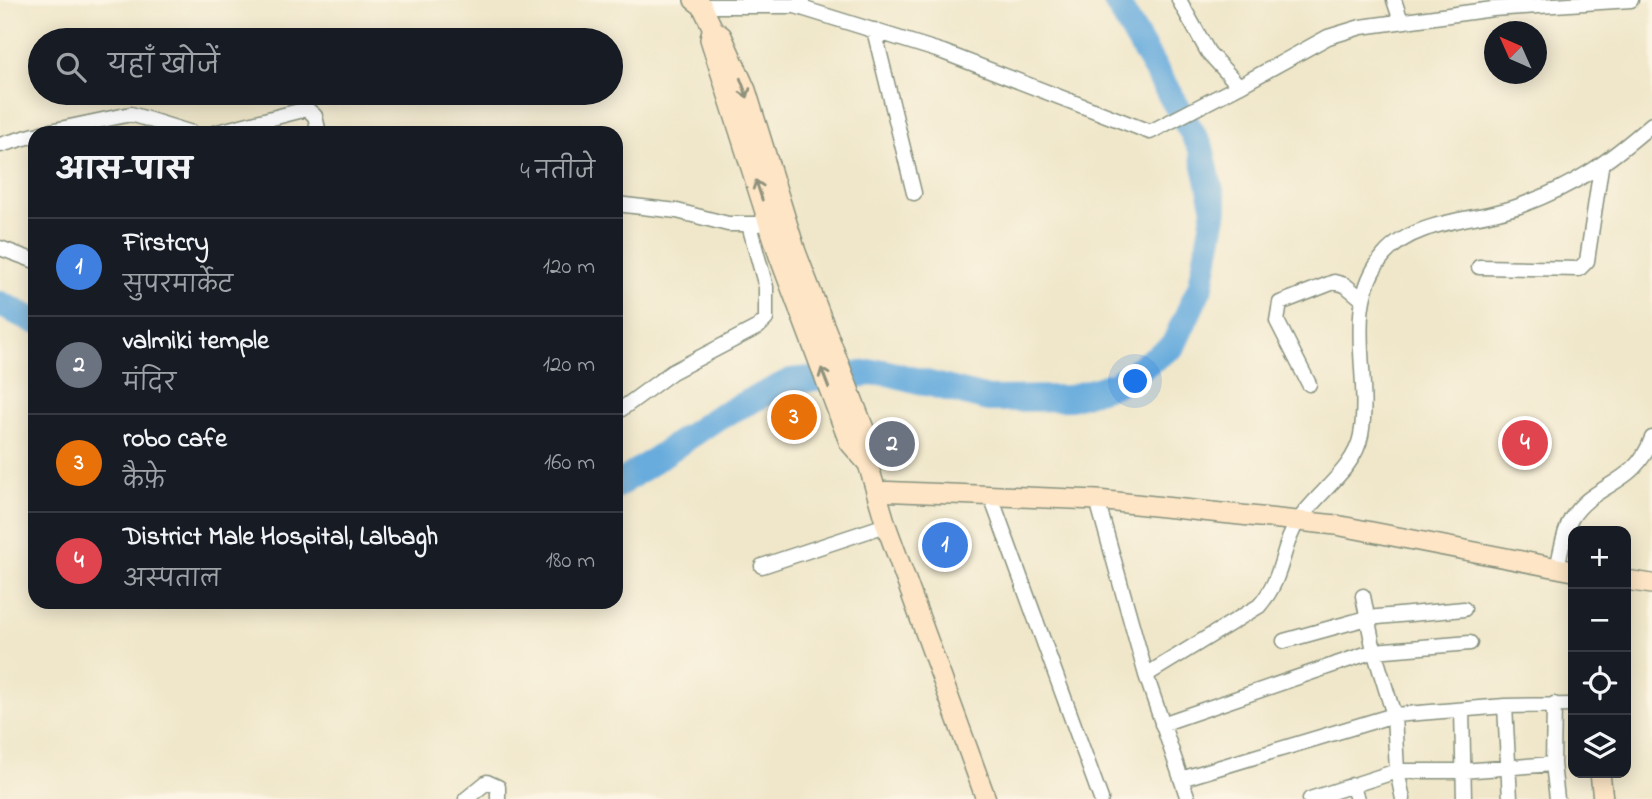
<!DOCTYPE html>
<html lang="hi">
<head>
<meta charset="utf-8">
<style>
  body { margin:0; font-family:"Indie Flower","Playpen Sans Deva",sans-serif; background:#242831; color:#f1f3f6 }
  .controls { position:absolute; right:21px; bottom:21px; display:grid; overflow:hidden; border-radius:14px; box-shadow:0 4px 18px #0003 }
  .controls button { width:63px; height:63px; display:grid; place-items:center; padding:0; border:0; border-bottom:2px solid #363941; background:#171b24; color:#f1f3f6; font:35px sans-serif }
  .compass { position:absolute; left:1484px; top:21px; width:63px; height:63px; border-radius:50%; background:#171b24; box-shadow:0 4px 18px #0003; rotate:315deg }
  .you { position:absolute; left:1136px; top:382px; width:24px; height:24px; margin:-18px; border:5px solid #fff; border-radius:50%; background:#1a73e8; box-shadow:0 0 0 10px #1a73e833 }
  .badge { display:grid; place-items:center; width:46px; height:46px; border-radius:50%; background:#db2777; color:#fff; font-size:23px; font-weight:700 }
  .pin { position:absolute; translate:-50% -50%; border:4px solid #fff; box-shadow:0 2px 7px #0006 }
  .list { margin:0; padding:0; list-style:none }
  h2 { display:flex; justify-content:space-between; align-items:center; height:91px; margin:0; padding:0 28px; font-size:30px }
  h2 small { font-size:23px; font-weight:400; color:#9ea1a6 }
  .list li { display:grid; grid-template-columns:46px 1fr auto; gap:21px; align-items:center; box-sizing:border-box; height:98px; padding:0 28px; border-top:2px solid #363941 }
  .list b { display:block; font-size:26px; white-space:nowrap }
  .list p { margin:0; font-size:23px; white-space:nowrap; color:#9ea1a6 }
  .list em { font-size:23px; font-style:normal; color:#9ea1a6 }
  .icon { flex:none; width:38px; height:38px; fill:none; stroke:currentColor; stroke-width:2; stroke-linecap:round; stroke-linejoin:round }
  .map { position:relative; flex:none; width:1652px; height:799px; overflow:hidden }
  .search { position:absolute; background:#171b24; box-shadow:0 4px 18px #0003; left:28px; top:28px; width:595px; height:77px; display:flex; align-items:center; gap:18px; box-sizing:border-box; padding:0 24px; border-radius:38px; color:#9ea1a6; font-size:26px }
  .panel { position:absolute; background:#171b24; box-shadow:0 4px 18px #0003; left:28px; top:126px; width:595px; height:483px; border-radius:21px }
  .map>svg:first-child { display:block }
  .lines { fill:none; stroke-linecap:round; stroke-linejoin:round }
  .river { stroke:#67acdd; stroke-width:26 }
  .street-casing { stroke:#88927f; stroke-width:17 }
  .secondary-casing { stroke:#88927f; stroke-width:22 }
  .street { stroke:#fff; stroke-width:14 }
  .secondary { stroke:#fde5c5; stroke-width:19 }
  .oneway { stroke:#8e917c }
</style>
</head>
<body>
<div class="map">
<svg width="1652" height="799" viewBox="0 0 1652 799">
  <rect width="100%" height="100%" fill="#fcf5e5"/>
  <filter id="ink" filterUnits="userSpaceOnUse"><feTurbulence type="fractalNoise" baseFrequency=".0143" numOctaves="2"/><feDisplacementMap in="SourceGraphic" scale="14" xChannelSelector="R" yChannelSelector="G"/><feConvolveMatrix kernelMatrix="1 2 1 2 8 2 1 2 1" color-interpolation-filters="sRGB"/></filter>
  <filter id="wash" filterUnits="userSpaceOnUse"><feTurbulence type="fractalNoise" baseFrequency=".00686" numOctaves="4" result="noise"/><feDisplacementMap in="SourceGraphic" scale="28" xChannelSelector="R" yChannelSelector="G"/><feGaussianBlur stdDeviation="1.57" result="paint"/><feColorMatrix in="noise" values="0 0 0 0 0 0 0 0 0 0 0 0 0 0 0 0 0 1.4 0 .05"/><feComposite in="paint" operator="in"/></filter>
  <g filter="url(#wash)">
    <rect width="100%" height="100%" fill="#f0e7ca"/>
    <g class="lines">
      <!-- river -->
      <path class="river" d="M 0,304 L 35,321
        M 616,486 L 718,417 L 791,381 L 884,372 L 988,399 L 1070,398 L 1116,384 L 1173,346 L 1201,285 L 1215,209 L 1201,148 L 1115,0"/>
    </g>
  </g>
  <g filter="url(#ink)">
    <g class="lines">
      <defs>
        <path id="street" d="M 1179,0 L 1208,52 L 1239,86 L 1328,37 L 1361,27 L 1493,9 L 1631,0
          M 1394,0 L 1401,21
          M 702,6 L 795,6 L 802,2
          M 795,6 L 943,52 L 1150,132 L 1239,86
          M 874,30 L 914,193
          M 41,133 L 131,114 L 192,133
          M 214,133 L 307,109 L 315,116 L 319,133
          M 0,145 L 35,135
          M 616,204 L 677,211 L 728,224 L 758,224
          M 0,248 L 35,261
          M 1479,267 L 1579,269 L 1587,261 L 1588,254 L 1601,167
          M 1309,384 L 1277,321 L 1280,303 L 1334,282 L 1345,285 L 1362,299
          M 616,413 L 672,372 L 758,327 L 766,319 L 766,287 L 749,225
          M 991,497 L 1101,799
          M 1097,500 L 1146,675 L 1188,799
          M 762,566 L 886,525
          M 1557,568 C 1561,553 1563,533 1571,519 C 1593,482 1635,487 1652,438
          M 1363,596 L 1374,651 L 1394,715 L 1397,771 L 1403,799
          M 1284,641 L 1367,618 L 1464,609
          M 1146,675 L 1259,606 C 1285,577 1280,547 1299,520 C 1317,493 1355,469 1361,435 C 1372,376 1341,305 1384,255 C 1416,218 1480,221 1522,205 C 1578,184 1608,162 1652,124
          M 1554,704 L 1553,764 L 1557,799
          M 1505,706 L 1510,799
          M 1462,710 L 1464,799
          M 1162,724 L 1374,651 L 1470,643
          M 1181,779 L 1394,715 L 1505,706 L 1573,705
          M 1352,785 L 1357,799
          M 466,799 L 487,782 L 498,787 L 498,799
          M 1310,799 L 1397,771 L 1462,771 L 1553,764"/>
        <path id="secondary" d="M 694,0 L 702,6 L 713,29 L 722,36 L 746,90 L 796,252 L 866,434 L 868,464 L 886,525 L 986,799
          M 712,30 L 710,39 L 779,256 L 849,442 L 868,464
          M 876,491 L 1097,500 L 1336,525 L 1573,571
          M 1626,580 L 1652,584
          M 1600,773 L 1603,799"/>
      </defs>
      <!-- street casing -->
      <use href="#street" class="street-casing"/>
      <!-- secondary casing -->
      <use href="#secondary" class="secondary-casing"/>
      <!-- street -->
      <use href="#street" class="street"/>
      <!-- secondary -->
      <use href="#secondary" class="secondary"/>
    </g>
    <!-- one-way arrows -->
    <defs><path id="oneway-shaft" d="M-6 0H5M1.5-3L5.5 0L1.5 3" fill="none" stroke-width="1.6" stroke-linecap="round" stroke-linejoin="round" transform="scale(1.75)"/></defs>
    <g class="oneway">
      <use href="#oneway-shaft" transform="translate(744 88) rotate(69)"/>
      <use href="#oneway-shaft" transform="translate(759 190) rotate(-108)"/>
      <use href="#oneway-shaft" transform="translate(825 378) rotate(-111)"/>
    </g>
  </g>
</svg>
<div class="controls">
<button>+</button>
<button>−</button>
<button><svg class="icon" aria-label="locate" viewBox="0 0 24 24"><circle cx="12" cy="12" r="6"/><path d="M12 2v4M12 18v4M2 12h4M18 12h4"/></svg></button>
<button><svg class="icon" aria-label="layers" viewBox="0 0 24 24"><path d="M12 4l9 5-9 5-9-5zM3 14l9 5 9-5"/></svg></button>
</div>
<svg class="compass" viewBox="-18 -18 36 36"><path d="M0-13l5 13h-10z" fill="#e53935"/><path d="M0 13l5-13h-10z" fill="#9ea1a6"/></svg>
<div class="you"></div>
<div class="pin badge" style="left:945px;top:545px;background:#3f7fe0">1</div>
<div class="pin badge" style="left:892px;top:444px;background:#6b7280">2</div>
<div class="pin badge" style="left:794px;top:417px;background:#e8710a">3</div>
<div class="pin badge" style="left:1525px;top:443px;background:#e0444e">4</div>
<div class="search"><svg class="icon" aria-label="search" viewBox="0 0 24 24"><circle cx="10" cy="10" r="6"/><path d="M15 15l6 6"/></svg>यहाँ खोजें</div>
<section class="panel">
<h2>आस-पास<small>4 नतीजे</small></h2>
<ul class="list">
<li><span class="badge" style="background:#3f7fe0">1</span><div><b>Firstcry</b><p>सुपरमार्केट</p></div><em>120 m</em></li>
<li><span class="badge" style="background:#6b7280">2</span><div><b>valmiki temple</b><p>मंदिर</p></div><em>120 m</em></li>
<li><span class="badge" style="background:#e8710a">3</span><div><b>robo cafe</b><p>कैफ़े</p></div><em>160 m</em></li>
<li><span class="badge" style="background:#e0444e">4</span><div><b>District Male Hospital, Lalbagh</b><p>अस्पताल</p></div><em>180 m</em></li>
</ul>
</section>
</div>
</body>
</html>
